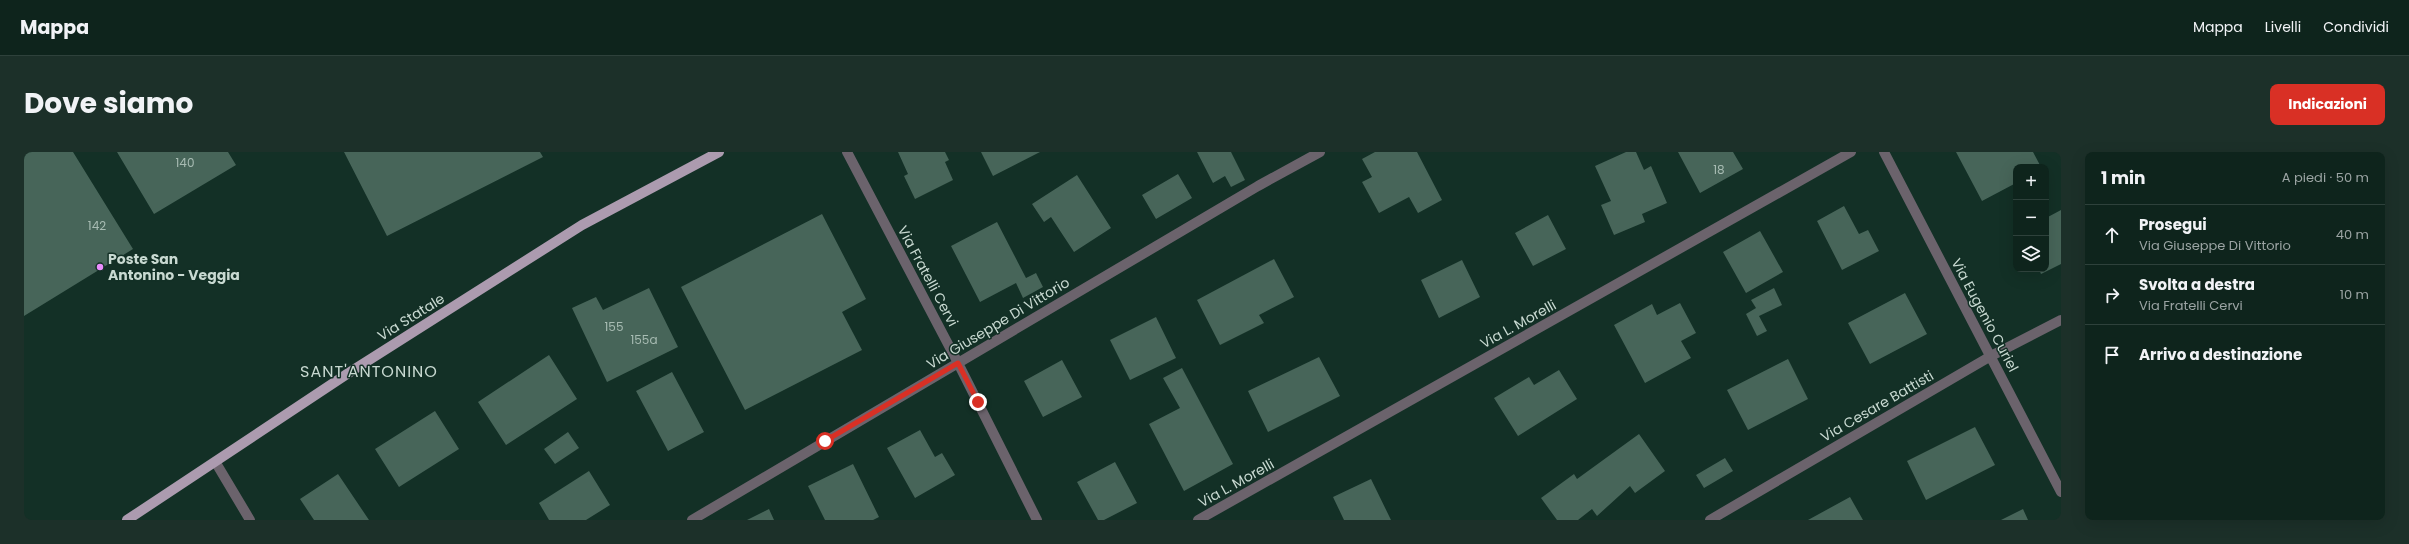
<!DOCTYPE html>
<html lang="it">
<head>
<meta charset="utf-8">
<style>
  body { margin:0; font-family:Poppins,sans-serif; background:#1c3029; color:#f1f3f6 }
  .controls { position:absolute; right:12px; top:12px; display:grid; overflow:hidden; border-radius:8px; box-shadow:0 4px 16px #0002 }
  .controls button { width:36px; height:36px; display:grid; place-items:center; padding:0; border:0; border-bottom:1px solid #2e413b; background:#0e241c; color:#f1f3f6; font:20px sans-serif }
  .stop { position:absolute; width:12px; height:12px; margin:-9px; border:3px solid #d93025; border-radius:50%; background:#fff }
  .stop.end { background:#d93025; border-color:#fff; box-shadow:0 1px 4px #0008 }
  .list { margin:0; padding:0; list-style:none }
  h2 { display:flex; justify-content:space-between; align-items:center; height:52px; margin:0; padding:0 16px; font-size:17px }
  h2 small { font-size:13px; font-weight:400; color:#9ba4a3 }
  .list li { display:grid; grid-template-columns:26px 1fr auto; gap:12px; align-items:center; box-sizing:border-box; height:60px; padding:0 16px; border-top:1px solid #2e413b }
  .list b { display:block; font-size:15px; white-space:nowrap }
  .list p { margin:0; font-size:13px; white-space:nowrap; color:#9ba4a3 }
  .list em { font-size:13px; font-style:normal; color:#9ba4a3 }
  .icon { flex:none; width:22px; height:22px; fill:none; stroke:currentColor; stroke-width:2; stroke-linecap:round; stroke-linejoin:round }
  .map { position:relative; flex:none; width:2037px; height:368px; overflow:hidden; border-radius:8px }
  header { display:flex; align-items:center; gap:24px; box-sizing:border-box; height:56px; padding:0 20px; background:#0e241c; border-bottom:1px solid #2e413b }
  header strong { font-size:19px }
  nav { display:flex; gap:22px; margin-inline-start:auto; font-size:14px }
  .intro { display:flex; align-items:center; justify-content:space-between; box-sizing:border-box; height:96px; padding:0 24px }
  h1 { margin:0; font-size:28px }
  .button { padding:10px 18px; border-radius:8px; background:#d93025; color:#fff; font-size:14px; font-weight:700 }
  main { display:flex; gap:24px; padding:0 24px }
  aside { flex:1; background:#0e241c; border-radius:8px; box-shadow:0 4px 16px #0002 }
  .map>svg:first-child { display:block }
  .building { fill:#476559 }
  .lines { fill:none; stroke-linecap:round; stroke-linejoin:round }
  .minor { stroke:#6b636c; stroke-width:10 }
  .major { stroke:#ac9baf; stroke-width:10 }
  .route { stroke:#d93025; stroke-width:5 }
  .poi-dot { fill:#ea8dfd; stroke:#133026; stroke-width:1.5 }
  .labels { text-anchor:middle; stroke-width:3; stroke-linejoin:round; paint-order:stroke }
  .number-label { font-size:12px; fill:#a8bcb3 }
  .poi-label { font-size:14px; font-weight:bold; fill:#c8d9d1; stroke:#133026; text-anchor:start }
  .street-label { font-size:14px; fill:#c8d9d1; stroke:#133026 }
  .quarter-label { font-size:16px; letter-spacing:1px; fill:#c8d9d1; stroke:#133026 }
</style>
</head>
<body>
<header>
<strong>Mappa</strong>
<nav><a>Mappa</a><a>Livelli</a><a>Condividi</a></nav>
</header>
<div class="intro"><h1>Dove siamo</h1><a class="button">Indicazioni</a></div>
<main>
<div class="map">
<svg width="2037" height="368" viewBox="0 0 2037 368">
  <rect width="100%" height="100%" fill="#133026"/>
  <!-- building -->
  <path class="building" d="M 0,0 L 49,0 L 109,97 L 0,164 Z
    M 93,0 L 204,0 L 212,13 L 130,62 Z
    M 320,0 L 516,0 L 519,5 L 363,84 Z
    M 874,0 L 921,0 L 925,8 L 921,10 L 929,28 L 891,47 L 880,24 L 884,22 Z
    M 957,0 L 1016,0 L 969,24 Z
    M 1173,0 L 1207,0 L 1221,28 L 1207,35 L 1201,24 L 1189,31 Z
    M 1351,0 L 1393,0 L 1418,48 L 1394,61 L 1385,45 L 1355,61 L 1338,30 L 1348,25 L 1338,7 Z
    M 1602,0 L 1612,0 L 1620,18 L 1627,14 L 1643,51 L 1618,62 L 1621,70 L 1590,83 L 1577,53 L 1587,49 L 1571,14 Z
    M 1654,0 L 1709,0 L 1719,17 L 1676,41 Z
    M 1932,0 L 2009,0 L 2017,15 L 1992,15 L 1992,31 L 1958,49 Z
    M 1154,22 L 1168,46 L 1132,67 L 1118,43 Z
    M 1053,23 L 1087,76 L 1050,100 L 1027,65 L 1020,70 L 1008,52 Z
    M 1820,54 L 1835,82 L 1844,78 L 1855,99 L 1818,118 L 1793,69 Z
    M 2037,58 L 2037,112 L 2017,122 L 2015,117 L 2022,117 L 2022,66 Z
    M 798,62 L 842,147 L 818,160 L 838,198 L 721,258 L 657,135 Z
    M 1524,63 L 1542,97 L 1509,114 L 1491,81 Z
    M 973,70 L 1002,126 L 1012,121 L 1019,135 L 999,146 L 992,131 L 956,150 L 927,94 Z
    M 1736,79 L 1759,120 L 1722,141 L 1699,100 Z
    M 1250,107 L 1270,145 L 1235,163 L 1240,171 L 1196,193 L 1173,148 Z
    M 1438,108 L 1456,145 L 1415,166 L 1397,128 Z
    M 625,136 L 654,195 L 583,230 L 548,156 L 572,145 L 579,158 Z
    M 1750,136 L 1758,153 L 1735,164 L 1743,179 L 1733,184 L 1722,162 L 1732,156 L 1727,148 Z
    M 1881,141 L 1903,182 L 1846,212 L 1824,171 Z
    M 1656,151 L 1672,181 L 1657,189 L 1667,206 L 1621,231 L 1590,173 L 1628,152 L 1633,163 Z
    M 1132,165 L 1152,206 L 1106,228 L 1086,188 Z
    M 525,203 L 553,247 L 482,293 L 454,250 Z
    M 1295,205 L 1316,244 L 1244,280 L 1224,239 Z
    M 1764,207 L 1784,247 L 1724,278 L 1703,238 Z
    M 1038,208 L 1058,245 L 1019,265 L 1000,229 Z
    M 1158,216 L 1209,312 L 1160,339 L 1125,272 L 1156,256 L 1139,226 Z
    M 1535,218 L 1553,247 L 1494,284 L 1470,246 L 1505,225 L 1510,233 Z
    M 648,220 L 680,280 L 644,299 L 612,239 Z
    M 411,259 L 435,297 L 375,335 L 351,297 Z
    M 1951,275 L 1971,313 L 1902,348 L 1883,309 Z
    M 896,278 L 911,305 L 918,301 L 931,323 L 891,346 L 863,296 Z
    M 544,280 L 555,296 L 531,312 L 520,297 Z
    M 1615,282 L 1641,319 L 1611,341 L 1606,334 L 1573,364 L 1568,357 L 1554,368 L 1533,368 L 1517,346 L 1550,322 L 1553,327 Z
    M 1701,306 L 1709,319 L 1680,336 L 1672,323 Z
    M 1091,310 L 1113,351 L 1080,368 L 1074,368 L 1053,330 Z
    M 829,312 L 855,365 L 849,368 L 801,368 L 784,334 Z
    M 565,319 L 586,353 L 562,368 L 525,368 L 515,351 Z
    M 314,322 L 345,368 L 290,368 L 276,347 Z
    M 1347,327 L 1367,368 L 1320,368 L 1309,345 Z
    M 1826,345 L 1839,368 L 1784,368 Z
    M 745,357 L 750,368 L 723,368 Z
    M 1999,357 L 2004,368 L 1977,368 Z"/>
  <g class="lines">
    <!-- minor -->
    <path class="minor" d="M 823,0 L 934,211 L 1013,368
      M 1860,0 L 2037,340
      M 192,311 L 226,368
      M 668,368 L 1234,34 L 1296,0
      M 1174,368 L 1827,0
      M 1686,368 L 1967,204 L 2037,168"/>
    <!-- major -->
    <path class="major" d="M 103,368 L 323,222 L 558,73 L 695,0"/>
  </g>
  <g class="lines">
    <!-- route -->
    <path class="route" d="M 801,289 L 934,211 L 954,250"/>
  </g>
  <!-- markers -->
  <circle class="poi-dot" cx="76" cy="115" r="4"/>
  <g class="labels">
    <!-- number labels -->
    <g class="number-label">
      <text x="161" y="15">140</text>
      <text x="1695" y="22">18</text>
      <text x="73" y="78">142</text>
      <text x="590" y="179">155</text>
      <text x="620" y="192">155a</text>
    </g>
    <!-- poi labels -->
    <g class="poi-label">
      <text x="84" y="112">Poste San<tspan x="84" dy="16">Antonino - Veggia</tspan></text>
    </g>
    <!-- street labels -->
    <g class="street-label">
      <text transform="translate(904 124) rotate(62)" y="5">Via Fratelli Cervi</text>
      <text transform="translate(1961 163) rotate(62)" y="5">Via Eugenio Curiel</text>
      <text transform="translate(387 165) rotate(-32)" y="5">Via Statale</text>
      <text transform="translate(974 171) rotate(-31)" y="5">Via Giuseppe Di Vittorio</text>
      <text transform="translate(1494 172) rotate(-29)" y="5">Via L. Morelli</text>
      <text transform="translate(1853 254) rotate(-30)" y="5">Via Cesare Battisti</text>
      <text transform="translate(1212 331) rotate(-29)" y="5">Via L. Morelli</text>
    </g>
    <!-- quarter labels -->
    <g class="quarter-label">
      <text x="345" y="225">SANT'ANTONINO</text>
    </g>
  </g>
</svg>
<div class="controls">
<button>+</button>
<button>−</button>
<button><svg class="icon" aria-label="layers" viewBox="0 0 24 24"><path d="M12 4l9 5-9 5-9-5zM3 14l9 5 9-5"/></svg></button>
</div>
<div class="stop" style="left:801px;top:289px"></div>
<div class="stop end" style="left:954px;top:250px"></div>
</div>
<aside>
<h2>1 min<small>A piedi · 50 m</small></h2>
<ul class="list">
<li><svg class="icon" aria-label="ahead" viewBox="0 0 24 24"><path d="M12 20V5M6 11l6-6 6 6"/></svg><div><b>Prosegui</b><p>Via Giuseppe Di Vittorio</p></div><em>40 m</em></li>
<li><svg class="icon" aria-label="right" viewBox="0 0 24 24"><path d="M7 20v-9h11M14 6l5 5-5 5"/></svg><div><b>Svolta a destra</b><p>Via Fratelli Cervi</p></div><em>10 m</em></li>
<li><svg class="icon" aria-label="arrive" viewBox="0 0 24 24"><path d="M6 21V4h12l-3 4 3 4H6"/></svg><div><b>Arrivo a destinazione</b></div></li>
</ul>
</aside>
</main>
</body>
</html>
